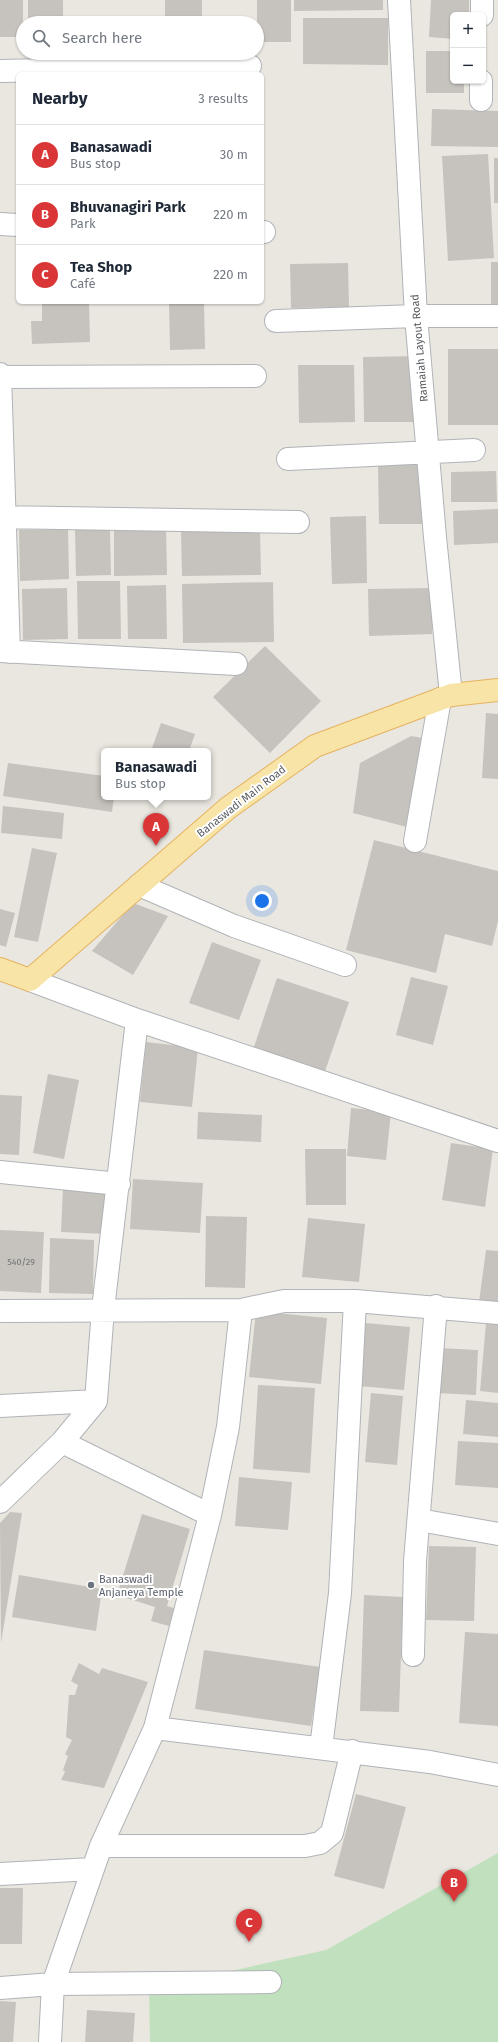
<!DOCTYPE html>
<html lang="en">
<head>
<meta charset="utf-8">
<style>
  body { margin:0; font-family:"Fira Sans",sans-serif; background:#f6f6f7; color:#1f2937 }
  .controls { position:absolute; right:12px; top:12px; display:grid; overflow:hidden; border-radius:6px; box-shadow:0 1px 3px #0004 }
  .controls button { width:36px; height:36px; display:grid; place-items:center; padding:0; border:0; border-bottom:1px solid #e0e1e3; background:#fff; color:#1f2937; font:20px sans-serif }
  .you { position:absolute; left:262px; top:901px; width:14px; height:14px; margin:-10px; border:3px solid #fff; border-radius:50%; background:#1a73e8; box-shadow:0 0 0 6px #1a73e833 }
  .badge { display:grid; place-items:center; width:26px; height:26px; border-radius:50%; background:#da3638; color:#fff; font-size:13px; font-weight:700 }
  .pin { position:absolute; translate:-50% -33px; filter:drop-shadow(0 1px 2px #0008) }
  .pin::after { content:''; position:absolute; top:21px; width:14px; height:12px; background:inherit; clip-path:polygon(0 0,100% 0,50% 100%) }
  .popup { position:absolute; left:101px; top:748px; width:110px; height:52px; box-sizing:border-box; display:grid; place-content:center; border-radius:6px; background:#fff; filter:drop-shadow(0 1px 3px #0005); font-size:13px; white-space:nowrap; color:#747a83 }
  .popup b { font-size:15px; color:#1f2937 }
  .popup::after { content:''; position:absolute; left:50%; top:100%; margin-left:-8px; border:8px solid transparent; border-top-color:#fff }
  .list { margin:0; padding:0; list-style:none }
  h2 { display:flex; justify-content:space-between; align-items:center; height:52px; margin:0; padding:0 16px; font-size:17px }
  h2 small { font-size:13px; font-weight:400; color:#747a83 }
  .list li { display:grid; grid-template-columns:26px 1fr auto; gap:12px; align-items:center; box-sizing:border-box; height:60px; padding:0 16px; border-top:1px solid #e0e1e3 }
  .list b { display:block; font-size:15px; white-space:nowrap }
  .list p { margin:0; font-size:13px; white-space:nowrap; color:#747a83 }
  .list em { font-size:13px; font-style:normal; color:#747a83 }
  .icon { flex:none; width:22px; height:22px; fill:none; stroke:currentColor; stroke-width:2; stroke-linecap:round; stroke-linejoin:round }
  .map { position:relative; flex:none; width:498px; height:2042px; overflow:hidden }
  .search { position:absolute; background:#fff; box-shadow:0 1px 3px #0004; left:16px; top:16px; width:248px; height:44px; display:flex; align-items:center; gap:10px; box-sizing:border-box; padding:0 14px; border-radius:22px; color:#747a83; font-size:15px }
  .panel { position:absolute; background:#fff; box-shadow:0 1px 3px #0004; left:16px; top:72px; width:248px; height:232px; border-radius:6px }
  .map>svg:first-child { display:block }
  .green { fill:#c1e1be }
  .building { fill:#c6c2bd }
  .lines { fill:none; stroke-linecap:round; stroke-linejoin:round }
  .minor-casing { stroke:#b0b3b7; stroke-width:24 }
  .major-casing { stroke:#e5b35f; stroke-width:24 }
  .minor { stroke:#fff; stroke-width:22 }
  .major { stroke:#f8e4a7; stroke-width:22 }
  .worship-dot { fill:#6b7280; stroke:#fff; stroke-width:1.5 }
  .labels { text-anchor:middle; stroke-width:4; stroke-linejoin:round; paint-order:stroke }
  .number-label { font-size:9px; fill:#747677 }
  .street-label { font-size:11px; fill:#595c60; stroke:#fff }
  .worship-label { font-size:11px; fill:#5b616d; stroke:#fff; text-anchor:start }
</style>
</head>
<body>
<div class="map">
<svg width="498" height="2042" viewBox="0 0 498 2042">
  <rect width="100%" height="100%" fill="#eae7e0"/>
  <!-- green -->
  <path class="green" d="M 498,1853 L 498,2042 L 150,2042 L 149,1989 L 326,1950 Z"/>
  <!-- building -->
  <path class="building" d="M 0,0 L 23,0 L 23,37 L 0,37 Z
    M 28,0 L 63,0 L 63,23 L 28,23 Z
    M 165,0 L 202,0 L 202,23 L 165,23 Z
    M 257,0 L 291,0 L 291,42 L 257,42 Z
    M 294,0 L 383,0 L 383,10 L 294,11 Z
    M 431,0 L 469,0 L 469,15 L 453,15 L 453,39 L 429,37 Z
    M 303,18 L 388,18 L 388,65 L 303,64 Z
    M 426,51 L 453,51 L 453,81 L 464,81 L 464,93 L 426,93 Z
    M 432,109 L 498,111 L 498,147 L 431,146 Z
    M 488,154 L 494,258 L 448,261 L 442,156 Z
    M 494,158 L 498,158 L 498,203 L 494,203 Z
    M 491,262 L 498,262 L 498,307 L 491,307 Z
    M 348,263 L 349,307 L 291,308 L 290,264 Z
    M 42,302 L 89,302 L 90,342 L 32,344 L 31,321 L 42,321 Z
    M 169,302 L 204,302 L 205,349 L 170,350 Z
    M 448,349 L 498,349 L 498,425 L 448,425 Z
    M 419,356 L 420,422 L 364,422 L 363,357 Z
    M 298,365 L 354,365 L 355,422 L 299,423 Z
    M 422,464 L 423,524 L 379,524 L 378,465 Z
    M 496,471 L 497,502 L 451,502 L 451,472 Z
    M 498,509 L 498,543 L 454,545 L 453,511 Z
    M 366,516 L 367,583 L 332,584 L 330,517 Z
    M 166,525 L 167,575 L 114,576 L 114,527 Z
    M 68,529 L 69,579 L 20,581 L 19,530 Z
    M 260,529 L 261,575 L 182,576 L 181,531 Z
    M 75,530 L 110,530 L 111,575 L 76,576 Z
    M 77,581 L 120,581 L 121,639 L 78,639 Z
    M 273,582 L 274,642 L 183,643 L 182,584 Z
    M 166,585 L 167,639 L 128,639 L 127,586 Z
    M 67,588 L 68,639 L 23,640 L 22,589 Z
    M 432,588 L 432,634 L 369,636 L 368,589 Z
    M 265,646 L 321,701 L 270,753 L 213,697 Z
    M 486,713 L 498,714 L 498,779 L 482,778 Z
    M 161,723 L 195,734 L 189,751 L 151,751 Z
    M 411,736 L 429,739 L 407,827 L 353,813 L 360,763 Z
    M 8,763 L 104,776 L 104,797 L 114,797 L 112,812 L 3,796 Z
    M 3,806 L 64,813 L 62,839 L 1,833 Z
    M 374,840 L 498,871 L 498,921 L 492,946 L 445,934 L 436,973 L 346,950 Z
    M 32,848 L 57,853 L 38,942 L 14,937 Z
    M 133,903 L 168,916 L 133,975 L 92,951 Z
    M 0,909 L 15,913 L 6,947 L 0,945 Z
    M 212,942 L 261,960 L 239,1020 L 189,1003 Z
    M 411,977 L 448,986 L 433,1045 L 396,1035 Z
    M 277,978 L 349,1002 L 324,1074 L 253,1050 Z
    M 146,1042 L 198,1048 L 192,1107 L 140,1102 Z
    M 48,1074 L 79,1080 L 64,1159 L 33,1153 Z
    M 0,1095 L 22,1096 L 19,1155 L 0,1154 Z
    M 351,1108 L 391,1112 L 386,1160 L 347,1156 Z
    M 198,1112 L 262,1115 L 261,1142 L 197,1139 Z
    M 451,1143 L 493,1149 L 485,1207 L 442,1200 Z
    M 305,1149 L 346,1149 L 346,1205 L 306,1205 Z
    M 133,1179 L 203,1183 L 200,1233 L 130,1229 Z
    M 63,1188 L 107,1190 L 105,1234 L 61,1232 Z
    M 206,1216 L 247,1217 L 245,1288 L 205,1287 Z
    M 308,1218 L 365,1224 L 359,1282 L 302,1277 Z
    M 0,1230 L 44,1232 L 41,1293 L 0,1291 Z
    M 50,1238 L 94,1240 L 93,1294 L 49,1293 Z
    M 486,1250 L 498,1251 L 498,1305 L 479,1302 Z
    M 256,1311 L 327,1318 L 321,1384 L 249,1377 Z
    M 365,1323 L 410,1327 L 404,1390 L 359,1386 Z
    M 486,1323 L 498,1324 L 498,1393 L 480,1391 Z
    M 439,1348 L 478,1350 L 476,1395 L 436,1393 Z
    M 258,1385 L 315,1388 L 310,1473 L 253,1469 Z
    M 371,1393 L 403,1396 L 397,1465 L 365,1462 Z
    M 466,1400 L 498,1403 L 498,1437 L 463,1434 Z
    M 458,1441 L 498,1443 L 498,1488 L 455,1485 Z
    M 239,1477 L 292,1482 L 288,1530 L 235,1526 Z
    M 10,1512 L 22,1513 L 1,1643 L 0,1523 Z
    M 142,1514 L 190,1529 L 167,1606 L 174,1608 L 169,1626 L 151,1621 L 155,1607 L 117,1595 Z
    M 429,1546 L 476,1547 L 474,1621 L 426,1620 Z
    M 19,1575 L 102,1589 L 96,1631 L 12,1617 Z
    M 364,1595 L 403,1597 L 399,1712 L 360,1711 Z
    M 465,1632 L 498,1634 L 498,1726 L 459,1723 Z
    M 204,1650 L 320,1667 L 311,1726 L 195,1709 Z
    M 79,1663 L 99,1674 L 102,1668 L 148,1682 L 104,1788 L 61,1780 L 65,1772 L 63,1770 L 68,1756 L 65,1754 L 72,1740 L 66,1737 L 69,1695 L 75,1695 L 78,1685 L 71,1681 Z
    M 356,1794 L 406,1807 L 384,1889 L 334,1876 Z
    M 0,1888 L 23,1888 L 22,1944 L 0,1944 Z
    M 0,2001 L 16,2002 L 13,2042 L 0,2042 Z
    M 87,2010 L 135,2013 L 133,2042 L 85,2042 Z"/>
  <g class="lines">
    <defs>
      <path id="minor" d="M 399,0 L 416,316 L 435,537 L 451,695
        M 482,15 L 482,0
        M 0,71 L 250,66
        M 481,100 L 481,81
        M 0,224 L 18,225
        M 262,232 L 264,232
        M 276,321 L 416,316 L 498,316
        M 0,374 L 9,652
        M 0,377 L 255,376
        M 288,459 L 474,450
        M 0,517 L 298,522
        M 0,651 L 236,664
        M 415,841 L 440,699
        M 139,885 L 234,926 L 345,965
        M 30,980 L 137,1020 L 498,1141
        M 0,1172 L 119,1184
        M 0,1311 L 241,1310 L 284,1301 L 355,1301 L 498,1313
        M 0,1406 L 96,1401
        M 62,1442 L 210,1515
        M 0,1502 L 62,1442 L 96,1401 L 103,1309 L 137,1020
        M 419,1520 L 498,1534
        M 413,1655 L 415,1561 L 436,1306
        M 155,1728 L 430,1762 L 498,1775
        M 321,1748 L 340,1593 L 355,1301
        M 101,1846 L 305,1846 L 320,1843 L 332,1833 L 352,1751
        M 0,1874 L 93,1869
        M 0,1988 L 53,1984 L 270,1982
        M 50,2042 L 53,1984 L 101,1846 L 155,1728 L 210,1515 L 228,1427 L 241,1310"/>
      <path id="major" d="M 0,969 L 30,980 L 228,808 L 315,746 L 451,695 L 498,690"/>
    </defs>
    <!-- minor casing -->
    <use href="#minor" class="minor-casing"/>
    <!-- major casing -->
    <use href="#major" class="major-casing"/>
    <!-- minor -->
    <use href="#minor" class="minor"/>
    <!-- major -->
    <use href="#major" class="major"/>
  </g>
  <!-- markers -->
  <circle class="worship-dot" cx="91" cy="1585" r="4"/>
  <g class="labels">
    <!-- number labels -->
    <g class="number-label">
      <text x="21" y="1265">540/29</text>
    </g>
    <!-- street labels -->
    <g class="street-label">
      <text transform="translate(419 348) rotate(-95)" y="4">Ramaiah Layout Road</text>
      <text transform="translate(241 801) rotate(-38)" y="4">Banaswadi Main Road</text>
    </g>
    <!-- worship labels -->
    <g class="worship-label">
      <text x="99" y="1583">Banaswadi<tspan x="99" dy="13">Anjaneya Temple</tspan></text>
    </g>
  </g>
</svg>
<div class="controls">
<button>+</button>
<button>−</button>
</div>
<div class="you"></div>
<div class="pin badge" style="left:156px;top:846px">A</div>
<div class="popup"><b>Banasawadi</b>Bus stop</div>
<div class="pin badge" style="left:454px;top:1902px">B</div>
<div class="pin badge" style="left:249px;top:1942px">C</div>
<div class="search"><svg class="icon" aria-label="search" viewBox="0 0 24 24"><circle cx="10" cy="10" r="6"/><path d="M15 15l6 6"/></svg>Search here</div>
<section class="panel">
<h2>Nearby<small>3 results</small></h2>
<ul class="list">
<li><span class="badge">A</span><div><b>Banasawadi</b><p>Bus stop</p></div><em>30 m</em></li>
<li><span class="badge">B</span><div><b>Bhuvanagiri Park</b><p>Park</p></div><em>220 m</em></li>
<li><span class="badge">C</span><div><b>Tea Shop</b><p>Café</p></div><em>220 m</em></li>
</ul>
</section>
</div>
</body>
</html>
